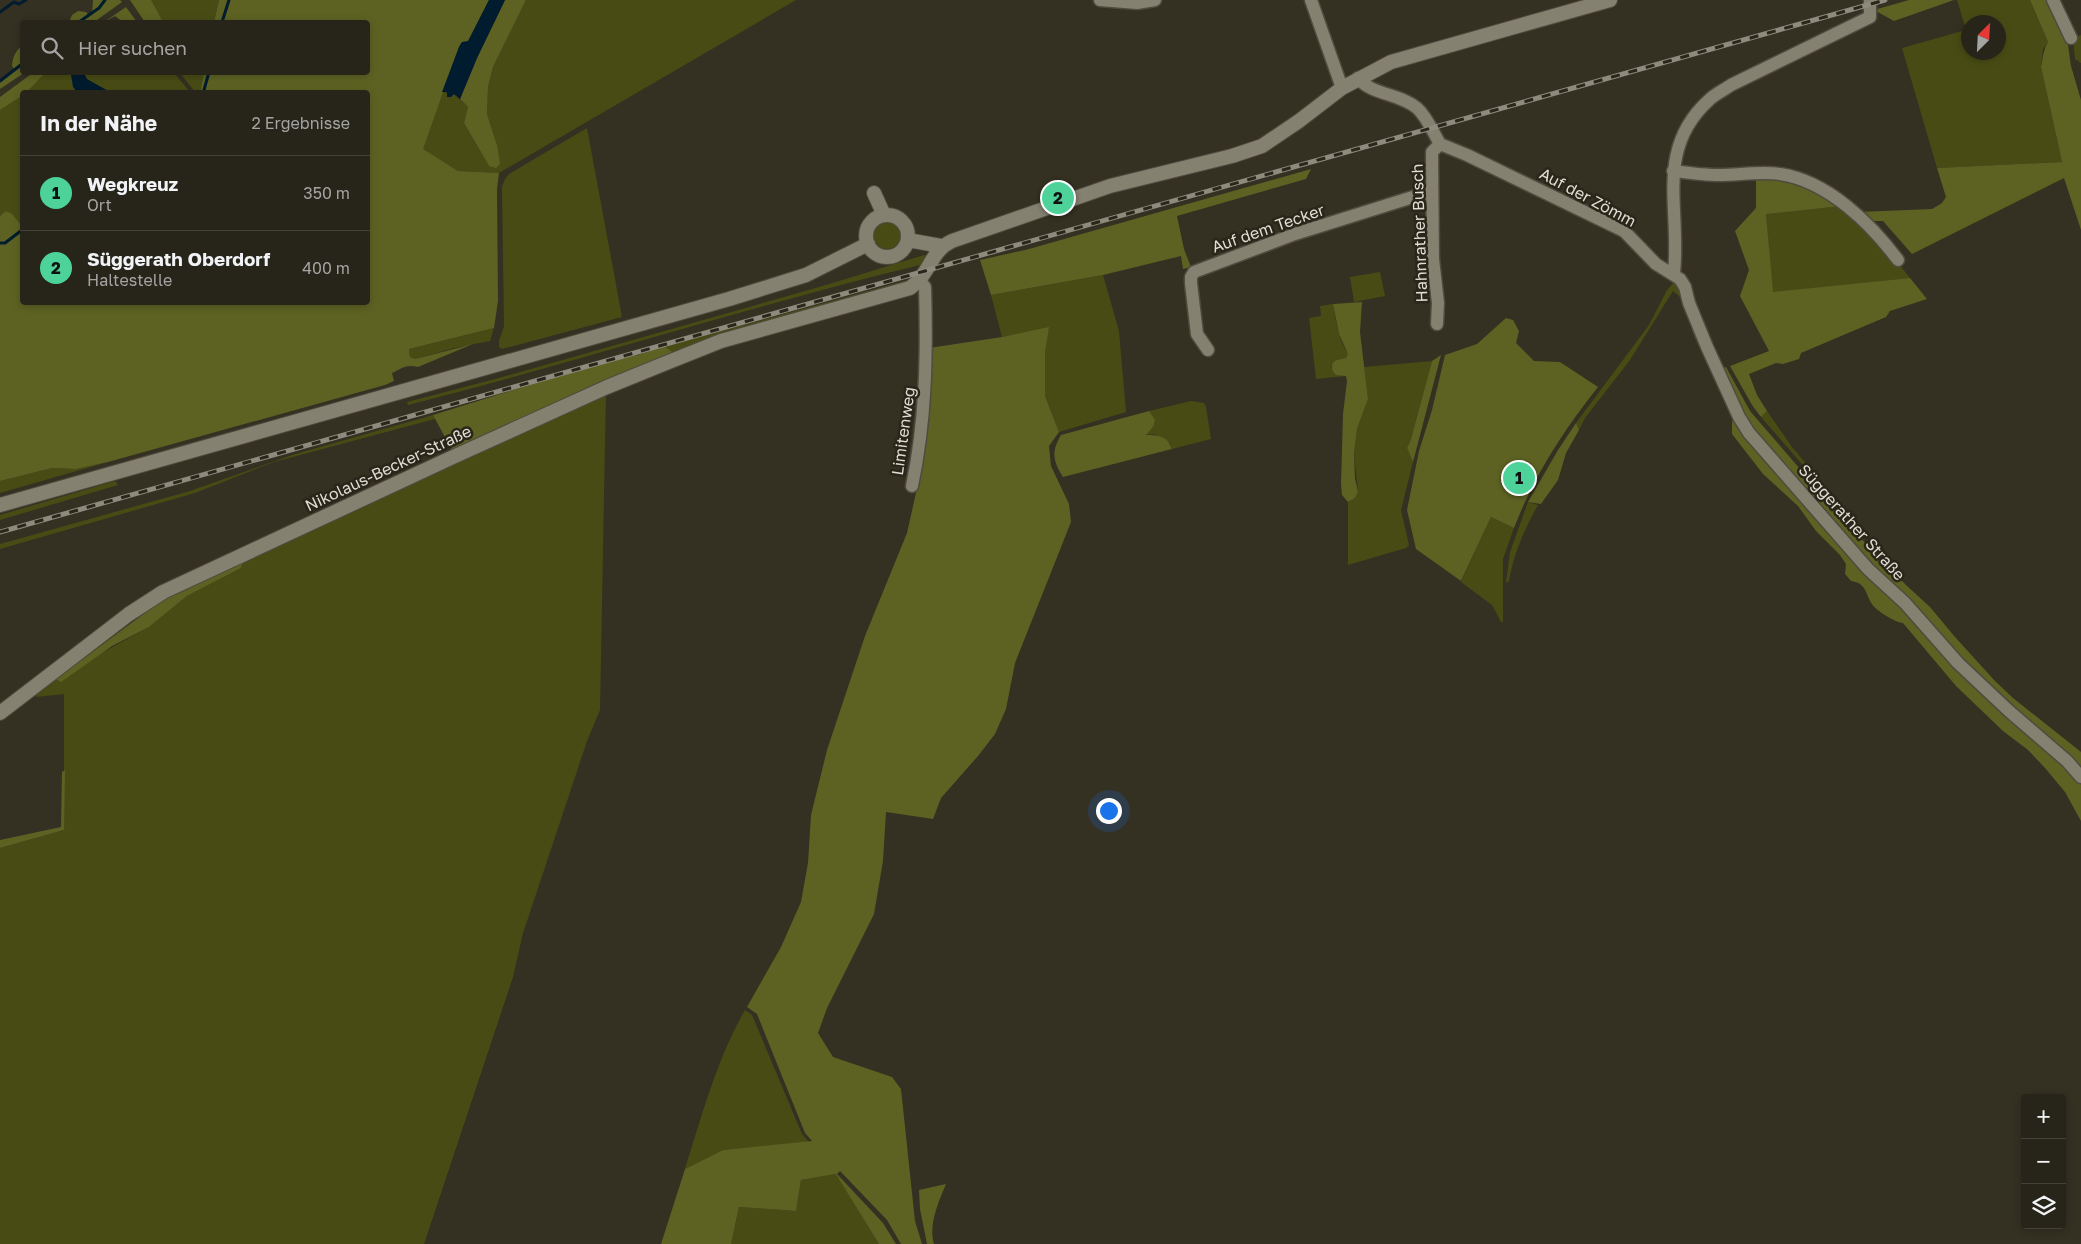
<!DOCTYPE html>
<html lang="de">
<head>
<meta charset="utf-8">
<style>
  body { margin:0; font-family:"Golos Text",sans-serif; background:#333027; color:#f1f3f6 }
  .controls { position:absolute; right:15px; bottom:15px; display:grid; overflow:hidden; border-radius:5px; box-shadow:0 2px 8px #0003 }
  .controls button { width:45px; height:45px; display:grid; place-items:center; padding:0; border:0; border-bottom:1px solid #434139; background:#27241a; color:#f1f3f6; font:25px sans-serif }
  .compass { position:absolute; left:1961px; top:15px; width:45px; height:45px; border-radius:50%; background:#27241a; box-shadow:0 2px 8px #0003; rotate:24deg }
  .you { position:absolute; left:1108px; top:810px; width:18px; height:18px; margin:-12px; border:4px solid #fff; border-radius:50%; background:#1a73e8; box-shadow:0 0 0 8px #1a73e833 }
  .badge { display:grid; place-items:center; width:32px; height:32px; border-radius:50%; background:#4dd39a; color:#111; font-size:16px; font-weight:700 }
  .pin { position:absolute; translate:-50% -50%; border:2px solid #fff; box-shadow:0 1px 5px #0006 }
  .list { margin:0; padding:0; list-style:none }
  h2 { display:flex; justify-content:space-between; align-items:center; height:65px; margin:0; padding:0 20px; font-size:21px }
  h2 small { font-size:16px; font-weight:400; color:#a4a4a2 }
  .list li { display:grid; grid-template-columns:32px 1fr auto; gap:15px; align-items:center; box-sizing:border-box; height:75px; padding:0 20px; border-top:1px solid #434139 }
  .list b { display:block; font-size:19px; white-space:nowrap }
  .list p { margin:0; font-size:16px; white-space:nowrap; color:#a4a4a2 }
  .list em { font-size:16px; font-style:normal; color:#a4a4a2 }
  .icon { flex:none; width:28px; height:28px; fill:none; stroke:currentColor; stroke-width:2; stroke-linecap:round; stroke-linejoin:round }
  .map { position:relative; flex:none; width:2081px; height:1244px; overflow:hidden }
  .search { position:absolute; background:#27241a; box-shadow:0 2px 8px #0003; left:20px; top:20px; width:350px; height:55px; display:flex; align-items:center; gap:12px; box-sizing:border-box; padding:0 18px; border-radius:5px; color:#a4a4a2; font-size:19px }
  .panel { position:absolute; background:#27241a; box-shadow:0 2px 8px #0003; left:20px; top:90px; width:350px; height:215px; border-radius:5px }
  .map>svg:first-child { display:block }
  .green { fill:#484c14; fill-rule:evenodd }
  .forest { fill:#5d6223 }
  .water { fill:#011b2f }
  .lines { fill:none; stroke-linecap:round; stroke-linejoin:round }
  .stream { stroke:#011b2f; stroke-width:3 }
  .minor-casing { stroke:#4f4b3f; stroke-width:15 }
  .secondary-casing { stroke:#4f4b3f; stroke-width:16 }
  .minor { stroke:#858171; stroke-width:12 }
  .secondary { stroke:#858171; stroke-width:14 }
  .rail-casing { stroke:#8d8a7e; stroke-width:5 }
  .rail { stroke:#2a2619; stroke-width:3; stroke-dasharray:9; stroke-linecap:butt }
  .labels { text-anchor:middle; stroke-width:5; stroke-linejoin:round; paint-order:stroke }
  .street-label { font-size:16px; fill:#dfddd4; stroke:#2a2619 }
</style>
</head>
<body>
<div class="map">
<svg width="2081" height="1244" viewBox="0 0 2081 1244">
  <rect width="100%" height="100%" fill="#343022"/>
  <!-- green -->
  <path class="green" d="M 130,0 L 219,0 L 214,22 L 145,22 Z
    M 526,0 L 796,0 L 499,173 L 458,171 L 422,149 L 442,92 L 454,94 L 468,107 L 464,123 L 489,166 L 497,145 L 487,114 L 488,87 L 493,67 Z
    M 1957,0 L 2030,0 L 2048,42 L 2043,49 L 2041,67 L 2062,162 L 1937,168 L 1902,48 L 1966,30 ZM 1968,22 L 1998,22 L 1998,52 L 1968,52 Z
    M 2081,35 L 2081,63 L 2075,59 L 2073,38 Z
    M 45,72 L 152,72 L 168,75 L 174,73 L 190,92 L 27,92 Z
    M 180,73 L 204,73 L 200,92 L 195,92 Z
    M 22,96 L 22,226 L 7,211 L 0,216 L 0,110 Z
    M 587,128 L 622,317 L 502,349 L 499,347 L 499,341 L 504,326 L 502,187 L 505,179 L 509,174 Z
    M 1842,206 L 1880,240 L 1910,278 L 1772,293 L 1766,213 Z
    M873 235a14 14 0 1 1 28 0a14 14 0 1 1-28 0Z
    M 924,255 L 929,256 L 924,264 C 751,306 581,361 408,405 L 407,402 L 499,378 L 826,285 Z
    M 1380,272 L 1385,296 L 1354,302 L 1350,277 Z
    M 1103,275 L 1119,331 L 1126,412 L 1059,432 L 1045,396 L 1045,352 L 1048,328 L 1002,337 L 991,295 Z
    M 915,278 L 913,282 L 675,354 L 664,347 Z
    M 1673,283 L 1679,286 L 1734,418 L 1694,336 L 1681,298 L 1673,291 L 1630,360 L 1585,418 L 1579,430 L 1576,423 L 1649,325 L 1667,290 Z
    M 1333,304 C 1336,320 1338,341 1349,354 L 1346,358 L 1336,360 L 1331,367 L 1346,376 L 1316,379 L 1309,318 L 1321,316 L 1320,306 Z
    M 494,328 L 490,341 L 454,348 L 415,359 L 410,357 L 409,349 Z
    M 1432,361 L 1411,439 L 1407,448 L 1413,462 L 1401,510 L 1409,545 L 1406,548 L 1348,565 L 1348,502 L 1355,498 L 1358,492 L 1354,453 L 1357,429 L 1368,399 L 1364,367 Z
    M 606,391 L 600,710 L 587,741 L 523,933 L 513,977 L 424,1244 L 0,1244 L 0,848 L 64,830 L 64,694 L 36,697 L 37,691 L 47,683 L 149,627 L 187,596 L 241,568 L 244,560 L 364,507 Z
    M 1191,401 L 1204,403 L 1206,407 L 1211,439 L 1172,449 L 1170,443 L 1154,434 L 1146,435 L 1153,427 L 1149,411 Z
    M 1767,411 L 1792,447 L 1835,498 L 1834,501 L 1761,417 Z
    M 433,415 L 435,419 L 274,462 L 195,493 L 0,549 L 0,544 L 190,491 L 292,455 Z
    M 108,462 L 0,493 L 0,481 L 52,468 L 76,469 Z
    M 115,481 L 118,485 L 0,520 L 0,515 Z
    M 1528,502 L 1538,505 C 1524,530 1514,553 1509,581 L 1506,583 L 1510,552 Z
    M 1491,517 L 1514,528 L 1503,559 L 1503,622 L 1501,622 L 1492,605 L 1461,582 Z
    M 745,1010 L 752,1015 L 802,1134 L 809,1142 L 723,1150 L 685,1169 C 702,1115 717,1059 745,1010 Z
    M 837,1174 L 879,1244 L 731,1244 L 739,1207 L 796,1211 L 801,1180 Z"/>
  <!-- forest -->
  <path class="forest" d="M 93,0 L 120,0 L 122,2 L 94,22 L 69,22 L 72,15 L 78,11 L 86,12 L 89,16 L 92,14 Z
    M 130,0 L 151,0 L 163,22 L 145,22 Z
    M 219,0 L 489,0 L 468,42 L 462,42 L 459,47 L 423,149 L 458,171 L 499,173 L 497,189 L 498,301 L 494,328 L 409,349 L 410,357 L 415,359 L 473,344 L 418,367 C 407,364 402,368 392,373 L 394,381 L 385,385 L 108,462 L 76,469 L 52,468 L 0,481 L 0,216 L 6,211 L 12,214 L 22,226 L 22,302 L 368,302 L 368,92 L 200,92 L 204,73 L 368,72 L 368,22 L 214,22 Z
    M 505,0 L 526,0 L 493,67 L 488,87 L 487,114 L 497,145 L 500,164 L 496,168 L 489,166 L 464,123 L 468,107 L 460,99 L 477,58 Z
    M 1909,0 L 1954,0 L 1894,21 L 1874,10 Z
    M 2030,0 L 2050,0 L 2067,38 L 2071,66 L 2081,100 L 2081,230 L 2064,178 L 1912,254 L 1883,221 L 1867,221 L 1858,212 L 1932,209 L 1942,203 L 1946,197 L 1937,168 L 2062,162 L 2041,67 C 2043,58 2043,50 2048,42 Z
    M 126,7 L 137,22 L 123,22 L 115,16 L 104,22 Z
    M 22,46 L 24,73 L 0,89 L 0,81 L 15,70 L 12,66 C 13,57 15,51 22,46 Z
    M 34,72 L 45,73 L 27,92 L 22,92 L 22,96 L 0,110 L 0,97 Z
    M 1311,169 L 1306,179 L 1177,216 L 1184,249 L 1191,267 L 1183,269 L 1181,256 L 1103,275 L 991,295 L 980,260 L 1029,249 Z
    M 1756,177 L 1800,183 L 1842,206 L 1766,214 L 1773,292 L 1910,278 L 1927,299 L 1890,311 L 1886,317 L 1801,353 L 1799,359 L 1783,364 L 1776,363 L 1749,374 L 1757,395 L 1767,411 L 1761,417 L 1752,405 L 1730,366 L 1769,351 L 1740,296 L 1749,270 L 1735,231 L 1756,208 Z
    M 1362,302 L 1360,332 L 1368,399 L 1357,429 L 1354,453 L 1355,478 L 1358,492 L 1355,498 L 1348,502 L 1342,495 L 1341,484 L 1343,414 L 1347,381 L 1346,376 L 1336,375 C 1331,370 1330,365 1336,360 L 1346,358 L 1348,354 L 1339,334 L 1333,304 Z
    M 1506,318 L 1513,320 L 1519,331 L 1516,343 L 1534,361 L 1560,362 L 1598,387 C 1563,431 1534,476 1514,528 L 1491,517 L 1461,581 L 1416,549 L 1407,510 L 1419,451 L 1432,410 L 1445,355 L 1477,344 Z
    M 1049,327 L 1045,352 L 1045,396 L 1059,432 L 1049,446 L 1051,466 L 1069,504 L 1071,522 L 1015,663 L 1006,709 L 995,734 L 978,756 L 941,798 L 933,819 L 886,812 L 883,861 L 874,914 L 827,1008 L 818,1033 L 833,1057 L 892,1077 L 901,1089 L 915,1221 L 922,1244 L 901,1244 L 887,1220 L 840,1171 L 837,1174 L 883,1223 L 896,1244 L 879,1244 L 836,1174 L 801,1180 L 796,1211 L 739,1207 L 731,1244 L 661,1244 L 685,1169 L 723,1150 L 812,1141 L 805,1133 L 757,1014 L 747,1007 L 781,947 L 801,902 L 808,863 L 811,815 L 827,750 L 865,636 L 907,533 L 920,475 L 929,348 L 1002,337 Z
    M 664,346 L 675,354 L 453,452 L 433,415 L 606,361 L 638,355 Z
    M 1441,355 L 1413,462 L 1407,448 L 1411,439 L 1432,361 Z
    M 1726,367 L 1750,411 L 1850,527 L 1906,585 L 1930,607 L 1955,637 L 1995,681 L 2013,698 L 2081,752 L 2081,771 L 1995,693 L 1856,550 L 1753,430 L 1721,369 Z
    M 1149,411 L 1155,420 L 1153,427 L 1146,435 C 1158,435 1168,436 1172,449 L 1063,477 C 1053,461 1051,452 1061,435 Z
    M 1734,418 L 1749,438 L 2081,782 L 2081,821 L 2065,792 L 2045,768 L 2028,750 L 2003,731 L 1956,686 L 1903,623 C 1896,623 1875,610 1872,604 C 1865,594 1867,583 1851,581 L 1845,574 L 1846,564 L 1840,555 L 1816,531 L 1798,506 L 1763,474 L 1732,434 L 1732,422 Z
    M 1576,423 L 1579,430 L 1566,453 L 1558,480 L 1541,504 L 1528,502 L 1558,450 Z
    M 244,560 L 241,568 L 187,596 L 149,627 L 112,646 L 61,682 L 56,679 L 157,604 L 195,582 Z
    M 65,770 L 64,830 L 0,848 L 0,840 L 61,827 L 62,772 Z
    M 946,1184 C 939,1201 928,1225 934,1244 L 927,1244 L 920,1209 L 919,1190 Z"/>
  <!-- water -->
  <path class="water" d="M 489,0 L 505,0 L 477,58 L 460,99 L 454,94 L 451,97 L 447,97 L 447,92 L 442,92 L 459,47 L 462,42 L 468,41 Z
    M 73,73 L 84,73 L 87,79 L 110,92 L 77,92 L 73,87 L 71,75 Z"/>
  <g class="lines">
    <!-- stream -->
    <path class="stream" d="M 0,12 L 14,2 L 19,4 L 26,0
      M 79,22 L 99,8 L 105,0
      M 222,22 L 229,0
      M 0,81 L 22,64
      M 204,90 L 209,72
      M 0,243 L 5,243 L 22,230"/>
    <defs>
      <path id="minor" d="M 1100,0 L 1137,3 L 1155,0
        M 1311,0 L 1342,88
        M 2053,0 L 2071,38
        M 1358,78 C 1371,95 1399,93 1417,108 C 1427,117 1433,132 1440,144
        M 1440,144 L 1467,155 L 1624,231 L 1656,264 L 1680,279 L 1685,287 L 1689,303 L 1707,347 L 1739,417 L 1749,433 L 1868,569 L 1905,603 L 1958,663 L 2009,711 L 2067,761 L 2081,777
        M 1673,171 C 1689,173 1704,175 1719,175 C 1739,175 1761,171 1780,174 C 1828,181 1871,224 1898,260
        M 1674,273 C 1681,209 1654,150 1709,100 C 1715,94 1724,90 1731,85 L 1870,17 L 1870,0
        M 1437,324 L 1438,303 L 1433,259 L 1432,152 L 1440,144
        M 1208,350 L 1197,334 L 1191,283 L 1191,277 L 1194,272 L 1295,234 L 1432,191
        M 912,486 C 926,420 927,354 925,287 L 920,281"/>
      <path id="secondary" d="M 874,193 L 884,215
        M866 236a21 21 0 1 1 42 0a21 21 0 1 1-42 0Z
        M 908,240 L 941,246
        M 0,505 L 729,299 L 806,275 L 868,244
        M 0,713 L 129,614 L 163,592 L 453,457 L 607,387 L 661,365 L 721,341 L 910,288 C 931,273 930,251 952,241 L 1110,186 L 1232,156 L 1262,146 L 1299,121 L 1342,88 L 1391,62 L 1610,0"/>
    </defs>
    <!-- minor casing -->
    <use href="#minor" class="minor-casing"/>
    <!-- secondary casing -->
    <use href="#secondary" class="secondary-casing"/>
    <!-- minor -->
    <use href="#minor" class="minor"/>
    <!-- secondary -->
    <use href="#secondary" class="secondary"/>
    <defs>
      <path id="rail" d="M 0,532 L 1885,0"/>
    </defs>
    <!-- rail casing -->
    <use href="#rail" class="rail-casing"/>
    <!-- rail -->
    <use href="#rail" class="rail"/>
  </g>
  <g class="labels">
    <!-- street labels -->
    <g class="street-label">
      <text transform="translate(1588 197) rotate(28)" y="6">Auf der Zömm</text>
      <text transform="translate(1268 228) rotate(-19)" y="6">Auf dem Tecker</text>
      <text transform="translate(1419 233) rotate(-92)" y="6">Hahnrather Busch</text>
      <text transform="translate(903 431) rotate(-82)" y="6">Limitenweg</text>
      <text transform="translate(388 468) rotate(-25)" y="6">Nikolaus-Becker-Straße</text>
      <text transform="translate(1852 522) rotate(48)" y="6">Süggerather Straße</text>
    </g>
  </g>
</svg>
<div class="controls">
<button>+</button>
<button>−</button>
<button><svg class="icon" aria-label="layers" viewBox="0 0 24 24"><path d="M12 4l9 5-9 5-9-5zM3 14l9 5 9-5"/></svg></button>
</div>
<svg class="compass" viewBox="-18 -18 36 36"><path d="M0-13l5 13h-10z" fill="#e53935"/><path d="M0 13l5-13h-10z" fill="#a4a4a2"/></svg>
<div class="you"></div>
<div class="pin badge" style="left:1519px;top:478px">1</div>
<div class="pin badge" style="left:1058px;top:198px">2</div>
<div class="search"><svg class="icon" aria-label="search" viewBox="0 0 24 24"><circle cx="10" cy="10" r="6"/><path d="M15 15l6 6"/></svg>Hier suchen</div>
<section class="panel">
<h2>In der Nähe<small>2 Ergebnisse</small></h2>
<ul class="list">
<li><span class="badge">1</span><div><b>Wegkreuz</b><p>Ort</p></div><em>350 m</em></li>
<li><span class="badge">2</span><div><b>Süggerath Oberdorf</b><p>Haltestelle</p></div><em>400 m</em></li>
</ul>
</section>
</div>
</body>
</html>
